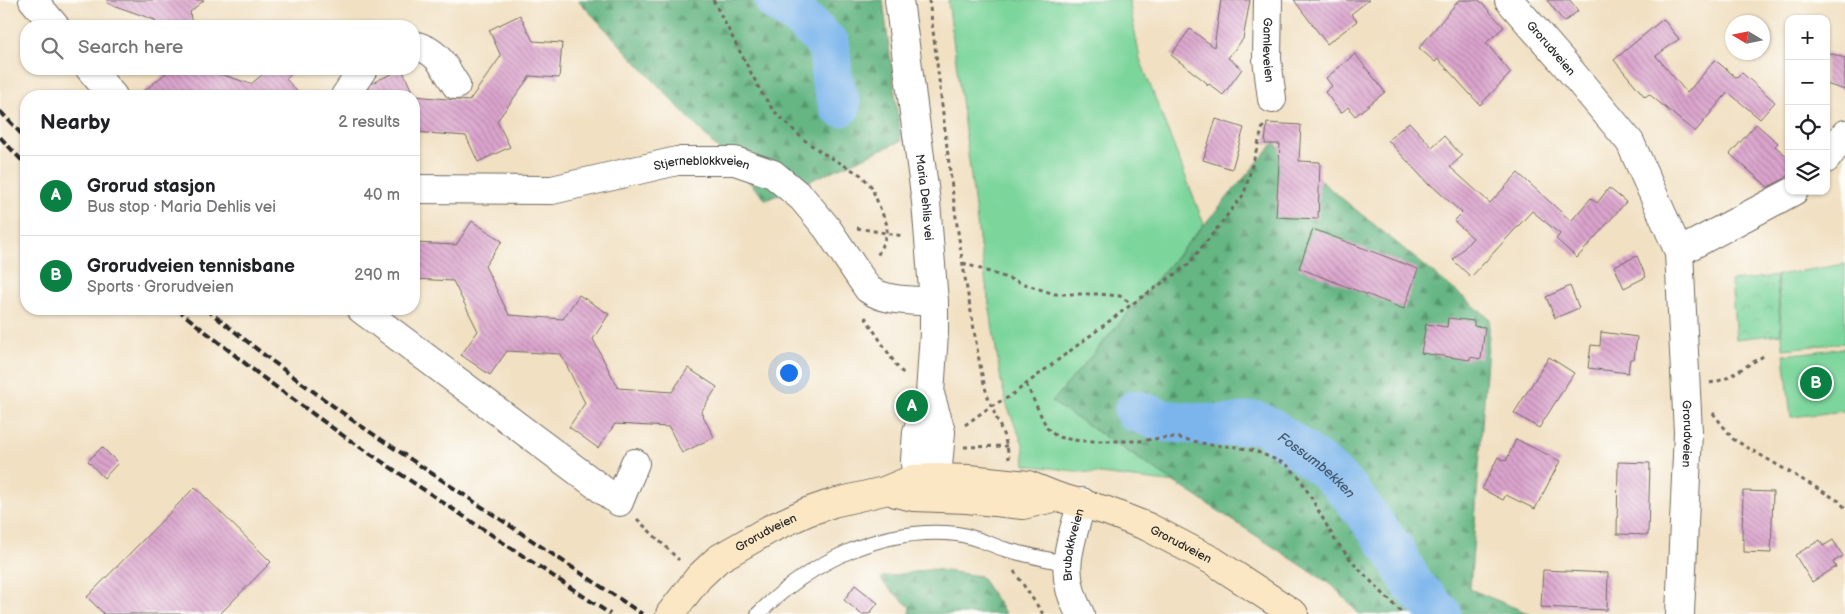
<!DOCTYPE html>
<html lang="en">
<head>
<meta charset="utf-8">
<style>
  body { margin:0; font-family:"Balsamiq Sans",sans-serif; background:#f2f2f2; color:#202124 }
  .controls { position:absolute; right:15px; top:15px; display:grid; overflow:hidden; border-radius:10px; box-shadow:0 1px 4px #0004 }
  .controls button { width:45px; height:45px; display:grid; place-items:center; padding:0; border:0; border-bottom:1px solid #e0e0e0; background:#fff; color:#202124; font:25px sans-serif }
  .compass { position:absolute; left:1725px; top:15px; width:45px; height:45px; border-radius:50%; background:#fff; box-shadow:0 1px 4px #0004; rotate:280deg }
  .you { position:absolute; left:788px; top:372px; width:18px; height:18px; margin:-12px; border:4px solid #fff; border-radius:50%; background:#1a73e8; box-shadow:0 0 0 8px #1a73e833 }
  .badge { display:grid; place-items:center; width:32px; height:32px; border-radius:50%; background:#0b8043; color:#fff; font-size:16px; font-weight:700 }
  .pin { position:absolute; translate:-50% -50%; border:2px solid #fff; box-shadow:0 1px 5px #0006 }
  .list { margin:0; padding:0; list-style:none }
  h2 { display:flex; justify-content:space-between; align-items:center; height:65px; margin:0; padding:0 20px; font-size:21px }
  h2 small { font-size:16px; font-weight:400; color:#757577 }
  .list li { display:grid; grid-template-columns:32px 1fr auto; gap:15px; align-items:center; box-sizing:border-box; height:80px; padding:0 20px; border-top:1px solid #e0e0e0 }
  .list b { display:block; font-size:19px; white-space:nowrap }
  .list p { margin:0; font-size:16px; white-space:nowrap; color:#757577 }
  .list em { font-size:16px; font-style:normal; color:#757577 }
  .icon { flex:none; width:28px; height:28px; fill:none; stroke:currentColor; stroke-width:2; stroke-linecap:round; stroke-linejoin:round }
  .map { position:relative; flex:none; width:1845px; height:614px; overflow:hidden }
  .search { position:absolute; background:#fff; box-shadow:0 1px 4px #0004; left:20px; top:20px; width:400px; height:55px; display:flex; align-items:center; gap:12px; box-sizing:border-box; padding:0 18px; border-radius:20px; color:#757577; font-size:19px }
  .panel { position:absolute; background:#fff; box-shadow:0 1px 4px #0004; left:20px; top:90px; width:400px; height:225px; border-radius:20px }
  .map>svg:first-child { display:block }
  .green { fill:#7cd59b; stroke:#548063 }
  .forest { fill:url(#forest-firs); stroke:#487057 }
  .park { fill:url(#park-crowns); stroke:#548063 }
  .lines { fill:none; stroke-linecap:round; stroke-linejoin:round }
  .river { stroke:#7cb5ec; stroke-width:42 }
  .building { fill:url(#building-back-hatch) }
  .lane-casing { stroke:#706a60; stroke-width:16 }
  .street-casing { stroke:#706a60; stroke-width:30 }
  .secondary-casing { stroke:#706a60; stroke-width:30 }
  .path { stroke:#706a60; stroke-width:3; stroke-dasharray:4 4; stroke-linecap:butt }
  .lane { stroke:#fff; stroke-width:14 }
  .street { stroke:#fff; stroke-width:28 }
  .secondary { stroke:#fbe7c3; stroke-width:28 }
  .rail { stroke:#2b2b2b; stroke-width:4; stroke-dasharray:8 4; stroke-linecap:butt }
  .labels { text-anchor:middle; stroke-width:4; stroke-linejoin:round; paint-order:stroke }
  .street-label { font-size:12px; fill:#2b2b2b; stroke:#fdfcf7 }
  .water-label { font-size:14px; font-style:italic; fill:#475b6f; stroke:#fdfcf7 }
</style>
</head>
<body>
<div class="map">
<svg width="1845" height="614" viewBox="0 0 1845 614">
  <defs>
    <pattern id="forest-firs" width="22" height="20" patternUnits="userSpaceOnUse" patternTransform="scale(1.25)"><rect width="22" height="20" fill="#65b683"/><path d="M5 1l3.5 6h-7zM16 11l3.5 6h-7z" fill="#53946b"/></pattern>
    <pattern id="park-crowns" width="20" height="18" patternUnits="userSpaceOnUse" patternTransform="scale(1.25)"><rect width="20" height="18" fill="#7cd59b"/><path d="M2 6a3 3 0 1 1 6 0M12 15a3 3 0 1 1 6 0" fill="none" stroke="#6bb786"/></pattern>
    <pattern id="building-back-hatch" width="6" height="6" patternUnits="userSpaceOnUse" patternTransform="scale(1.25)"><rect width="6" height="6" fill="#dba4cd"/><path d="M-1 5l2 2M0 0l6 6M5-1l2 2" fill="none" stroke="#b286a7"/></pattern>
  </defs>
  <rect width="100%" height="100%" fill="#fdfcf7"/>
  <filter id="ink" filterUnits="userSpaceOnUse"><feTurbulence type="fractalNoise" baseFrequency=".02" numOctaves="2"/><feDisplacementMap in="SourceGraphic" scale="10" xChannelSelector="R" yChannelSelector="G"/><feConvolveMatrix kernelMatrix="1 2 1 2 8 2 1 2 1" color-interpolation-filters="sRGB"/></filter>
  <filter id="wash" filterUnits="userSpaceOnUse"><feTurbulence type="fractalNoise" baseFrequency=".0096" numOctaves="4" result="noise"/><feDisplacementMap in="SourceGraphic" scale="20" xChannelSelector="R" yChannelSelector="G"/><feGaussianBlur stdDeviation="1.12" result="paint"/><feColorMatrix in="noise" values="0 0 0 0 0 0 0 0 0 0 0 0 0 0 0 0 0 1.4 0 .05"/><feComposite in="paint" operator="in"/></filter>
  <g filter="url(#wash)">
    <rect width="100%" height="100%" fill="#f1e0c2"/>
    <!-- green -->
    <path class="green" d="M 948,0 L 1129,0 L 1140,59 L 1204,224 L 1052,402 L 1176,483 L 1025,465 L 1023,444 L 1007,406 L 1001,381 L 980,246 Z
      M 1845,264 L 1845,343 L 1783,349 L 1777,275 Z
      M 1845,348 L 1845,411 L 1791,417 L 1784,355 Z"/>
    <!-- forest -->
    <path class="forest" d="M 578,0 L 883,0 L 901,141 L 766,200 Z
      M 1274,143 L 1490,319 L 1470,589 L 1530,614 L 1359,614 L 1333,586 L 1052,402 Z
      M 933,569 L 980,576 L 1006,614 L 910,614 L 910,607 L 882,582 L 882,577 Z"/>
    <!-- park -->
    <path class="park" d="M 1776,276 L 1781,334 L 1736,339 L 1731,281 Z"/>
    <g class="lines">
      <!-- river -->
      <g class="river">
        <path d="M 775,0 L 799,16 L 829,45 L 832,80 L 840,106"/>
        <path id="s1" d="M 1135,411 L 1166,421 L 1224,426 L 1256,422 L 1270,428 L 1325,468 L 1348,490 L 1394,551 L 1413,585 L 1441,614"/>
      </g>
    </g>
    <g id="blocks">
      <!-- building -->
      <path class="building" d="M 108,0 L 204,0 L 190,12 L 192,26 L 156,26 L 155,20 L 107,3 Z
        M 1221,0 L 1250,0 L 1243,39 L 1228,58 L 1242,69 L 1223,95 L 1209,84 L 1207,86 L 1207,83 L 1171,55 L 1190,29 L 1214,47 Z
        M 1294,0 L 1369,0 L 1351,14 L 1357,21 L 1327,44 Z
        M 1459,0 L 1479,0 L 1504,27 L 1486,43 L 1511,73 L 1480,105 L 1438,59 L 1435,62 L 1419,48 Z
        M 1547,0 L 1570,0 L 1578,11 L 1564,22 Z
        M 520,15 L 533,41 L 562,43 L 559,78 L 530,76 L 497,121 L 510,147 L 478,162 L 466,136 L 414,132 L 414,96 L 364,96 L 372,83 L 402,69 L 414,96 L 469,101 L 501,56 L 489,30 Z
        M 1663,19 L 1679,39 L 1656,56 L 1687,93 L 1715,60 L 1737,78 L 1742,73 L 1775,102 L 1760,119 L 1728,92 L 1695,132 L 1649,94 L 1645,97 L 1614,60 Z
        M 1826,52 L 1845,58 L 1845,90 L 1826,84 Z
        M 1355,54 L 1385,92 L 1355,116 L 1348,107 L 1341,113 L 1325,92 L 1332,86 L 1326,78 Z
        M 171,69 L 205,69 L 251,84 L 269,69 L 297,69 L 286,79 L 301,96 L 138,96 Z
        M 1216,119 L 1244,128 L 1232,169 L 1203,160 Z
        M 1409,122 L 1432,147 L 1444,136 L 1462,156 L 1450,167 L 1490,203 L 1518,173 L 1571,221 L 1591,198 L 1597,203 L 1609,188 L 1626,202 L 1577,258 L 1556,239 L 1560,234 L 1532,211 L 1471,277 L 1453,260 L 1473,238 L 1454,221 L 1462,213 L 1430,184 L 1429,185 L 1388,140 Z
        M 1267,123 L 1301,125 L 1299,161 L 1320,162 L 1318,219 L 1276,217 L 1280,144 L 1265,144 Z
        M 1756,124 L 1778,143 L 1775,146 L 1789,158 L 1789,173 L 1784,179 L 1768,187 L 1730,154 Z
        M 472,221 L 502,241 L 485,266 L 509,315 L 563,319 L 579,295 L 609,314 L 593,339 L 618,388 L 672,392 L 688,368 L 717,387 L 701,412 L 714,437 L 682,453 L 669,427 L 615,424 L 598,448 L 569,427 L 585,403 L 561,354 L 507,351 L 490,375 L 461,355 L 478,331 L 453,281 L 414,279 L 414,243 L 456,245 Z
        M 1313,229 L 1418,269 L 1404,309 L 1299,268 Z
        M 1637,256 L 1646,277 L 1624,288 L 1614,266 Z
        M 1570,286 L 1579,308 L 1555,318 L 1546,297 Z
        M 1448,318 L 1474,321 L 1474,326 L 1485,327 L 1481,359 L 1470,357 L 1470,360 L 1421,353 L 1426,324 L 1447,327 Z
        M 1601,332 L 1637,337 L 1634,359 L 1630,359 L 1628,373 L 1588,368 L 1591,345 L 1600,346 Z
        M 1549,357 L 1574,373 L 1539,428 L 1514,413 Z
        M 1516,439 L 1560,461 L 1535,509 L 1506,495 L 1503,500 L 1482,489 L 1498,457 L 1506,461 Z
        M 102,447 L 118,463 L 104,478 L 88,461 Z
        M 1618,462 L 1650,463 L 1648,535 L 1617,534 Z
        M 195,487 L 271,562 L 220,614 L 104,614 L 87,597 Z
        M 1743,491 L 1773,492 L 1771,553 L 1744,552 L 1744,539 L 1742,540 Z
        M 1820,540 L 1823,546 L 1833,540 L 1843,556 L 1833,562 L 1836,567 L 1812,582 L 1795,555 Z
        M 1543,570 L 1608,573 L 1607,610 L 1541,607 Z
        M 855,585 L 878,603 L 869,614 L 861,614 L 844,600 Z"/>
    </g>
  </g>
  <g filter="url(#ink)">
    <use href="#blocks" fill-opacity="0" stroke="#706a60" stroke-width="1"/>
    <g class="lines">
      <defs>
        <path id="lane" d="M 758,614 C 810,562 882,526 957,534 C 973,536 989,544 1004,549 C 1025,555 1047,559 1068,564"/>
        <g id="street">
          <path d="M 33,0 L 55,26"/>
          <path id="s2" d="M 899,0 L 926,202 L 934,302 L 934,333 L 930,394 L 917,432 L 915,460 L 916,479 L 920,488 L 926,497 L 934,487 L 937,478 L 941,432 L 930,394"/>
          <path id="s3" d="M 1268,0 L 1267,59 L 1272,99"/>
          <path id="s4" d="M 1509,0 L 1564,63 L 1630,142 L 1679,252 L 1688,432 L 1680,614"/>
          <path d="M 414,45 C 438,51 443,65 456,85"/>
          <path d="M 90,69 L 113,96"/>
          <path d="M 345,96 L 363,69"/>
          <path d="M 1826,159 L 1845,134"/>
          <path id="s5" d="M 414,189 L 552,190 L 677,161 L 735,161 L 773,174 L 802,198 L 827,228 L 868,289 C 886,302 912,300 934,302"/>
          <path d="M 1679,252 L 1794,191"/>
          <path d="M 361,309 L 619,502 L 635,463"/>
          <path id="s6" d="M 1080,614 C 1057,571 1070,546 1082,502"/>
        </g>
        <g id="secondary">
          <path d="M 896,493 L 914,497 L 967,499 L 1023,505 L 1058,497"/>
          <path id="s7" d="M 670,614 L 699,577 L 718,559 L 770,529 L 807,512 L 833,503 L 884,491 L 913,479 L 937,478 L 969,479 L 1028,485 L 1058,497 L 1107,511 L 1148,527 L 1213,561 L 1294,614"/>
        </g>
      </defs>
      <!-- lane casing -->
      <use href="#lane" class="lane-casing"/>
      <!-- street casing -->
      <use href="#street" class="street-casing"/>
      <!-- secondary casing -->
      <use href="#secondary" class="secondary-casing"/>
      <!-- path -->
      <path class="path" d="M 713,0 L 761,92 L 773,110 L 803,139 L 821,152 L 861,175 L 871,186 L 887,225 L 887,233 L 877,257
        M 929,0 C 943,104 952,209 971,312 C 976,339 979,368 987,394 C 994,416 1007,436 1009,459
        M 857,228 L 903,236
        M 963,263 L 1054,294 L 1099,294 L 1120,296 L 1132,304
        M 865,317 L 896,365 L 902,372 L 906,373
        M 1710,383 L 1725,379 L 1765,355
        M 1026,384 L 1047,428 L 1057,437 L 1080,441 L 1141,441 L 1160,438 L 1179,438 L 1211,445 L 1237,447 L 1255,451 L 1286,464 L 1300,478 L 1335,540 L 1355,565 L 1403,614
        M 1713,413 L 1733,439 L 1839,501 L 1845,508
        M 965,425 L 991,406 L 1009,397 L 1132,304 L 1188,265 L 1244,194 L 1264,123
        M 964,447 L 1007,446
        M 637,519 L 679,560
        M 1014,571 L 1043,614"/>
      <!-- lane -->
      <use href="#lane" class="lane"/>
      <!-- street -->
      <use href="#street" class="street"/>
      <!-- secondary -->
      <use href="#secondary" class="secondary"/>
      <!-- rail -->
      <path class="rail" d="M 0,111 L 26,139
        M 0,137 L 26,165
        M 177,309 L 261,376 L 345,437 L 610,614
        M 206,309 L 272,361 L 355,422 L 642,614"/>
    </g>
  </g>
  <g class="labels">
    <!-- street labels -->
    <g class="street-label">
      <text dy="4" stroke="none"><textPath href="#s4" startOffset="64">Grorudveien</textPath></text>
      <text dy="4" stroke="none"><textPath href="#s3" startOffset="50">Gamleveien</textPath></text>
      <text dy="4" stroke="none"><textPath href="#s5" startOffset="291">Stjerneblokkveien</textPath></text>
      <text dy="4" stroke="none"><textPath href="#s2" startOffset="199">Maria Dehlis vei</textPath></text>
      <text dy="4" stroke="none"><textPath href="#s4" startOffset="489">Grorudveien</textPath></text>
      <text dy="4" stroke="none"><textPath href="#s7" startOffset="128">Grorudveien</textPath></text>
      <text dy="4" stroke="none"><textPath href="#s6" startOffset="72">Brubakkveien</textPath></text>
      <text dy="4" stroke="none"><textPath href="#s7" startOffset="565">Grorudveien</textPath></text>
    </g>
    <!-- water labels -->
    <g class="water-label">
      <text dy="5" stroke="none"><textPath href="#s1" startOffset="198">Fossumbekken</textPath></text>
    </g>
  </g>
</svg>
<div class="controls">
<button>+</button>
<button>−</button>
<button><svg class="icon" aria-label="locate" viewBox="0 0 24 24"><circle cx="12" cy="12" r="6"/><path d="M12 2v4M12 18v4M2 12h4M18 12h4"/></svg></button>
<button><svg class="icon" aria-label="layers" viewBox="0 0 24 24"><path d="M12 4l9 5-9 5-9-5zM3 14l9 5 9-5"/></svg></button>
</div>
<svg class="compass" viewBox="-18 -18 36 36"><path d="M0-13l5 13h-10z" fill="#e53935"/><path d="M0 13l5-13h-10z" fill="#757577"/></svg>
<div class="you"></div>
<div class="pin badge" style="left:912px;top:406px">A</div>
<div class="pin badge" style="left:1816px;top:383px">B</div>
<div class="search"><svg class="icon" aria-label="search" viewBox="0 0 24 24"><circle cx="10" cy="10" r="6"/><path d="M15 15l6 6"/></svg>Search here</div>
<section class="panel">
<h2>Nearby<small>2 results</small></h2>
<ul class="list">
<li><span class="badge">A</span><div><b>Grorud stasjon</b><p>Bus stop · Maria Dehlis vei</p></div><em>40 m</em></li>
<li><span class="badge">B</span><div><b>Grorudveien tennisbane</b><p>Sports · Grorudveien</p></div><em>290 m</em></li>
</ul>
</section>
</div>
</body>
</html>
